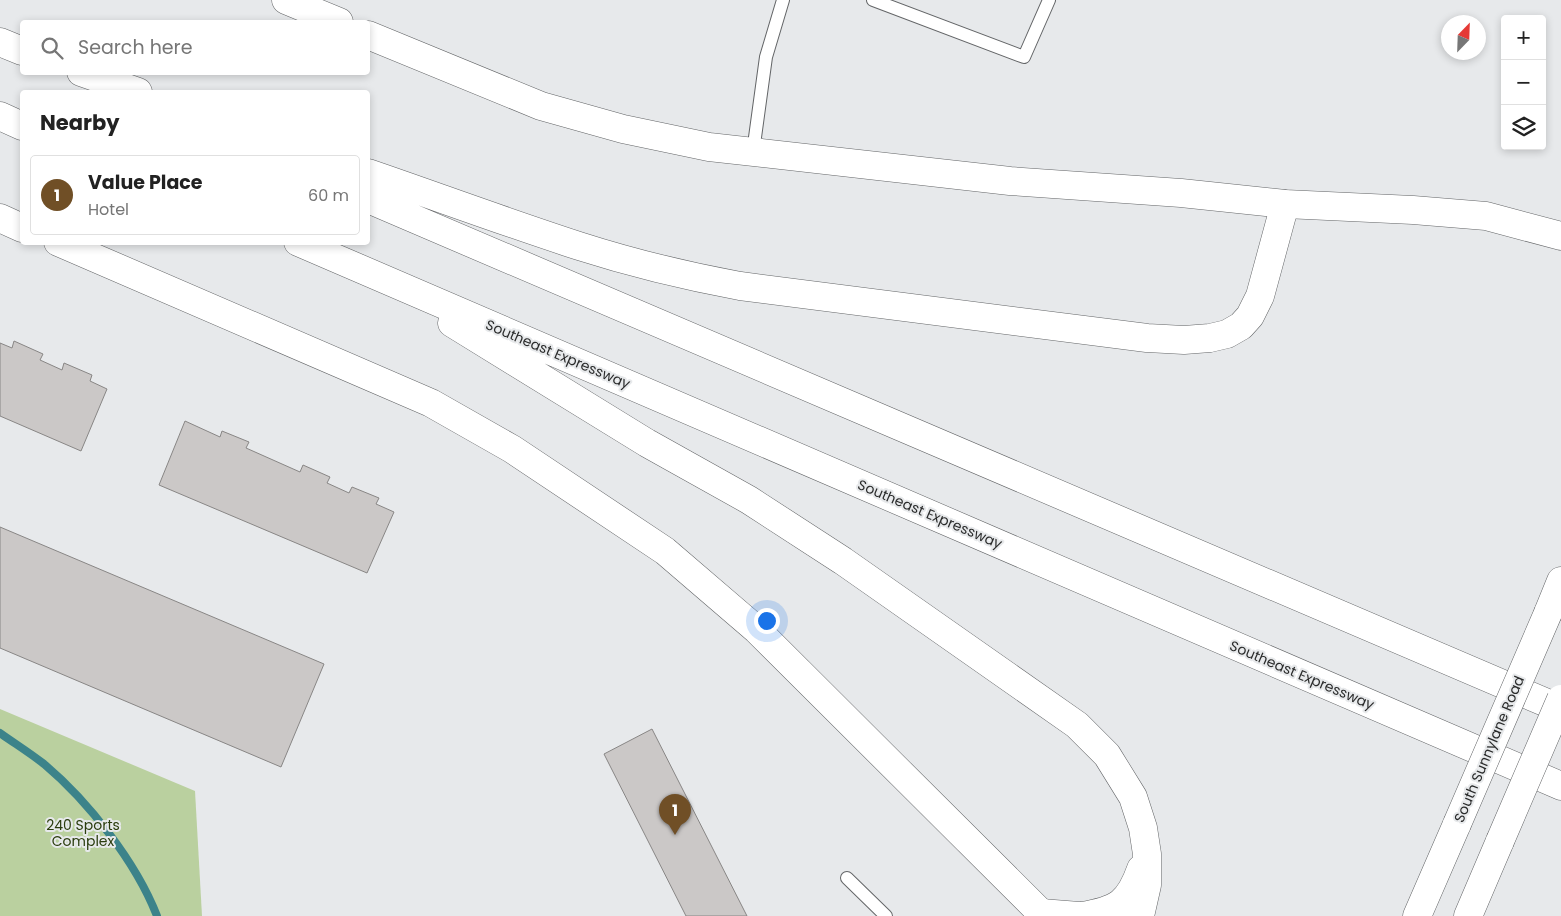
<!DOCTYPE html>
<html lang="en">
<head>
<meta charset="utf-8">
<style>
  body { margin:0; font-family:Poppins,sans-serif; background:#f2f2f2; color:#222 }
  .controls { position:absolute; right:15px; top:15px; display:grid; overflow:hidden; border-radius:5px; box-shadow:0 2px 8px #0003 }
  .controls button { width:45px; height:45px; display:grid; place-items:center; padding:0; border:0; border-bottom:1px solid #e0e0e0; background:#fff; color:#222; font:25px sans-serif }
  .compass { position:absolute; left:1441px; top:15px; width:45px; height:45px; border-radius:50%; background:#fff; box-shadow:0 2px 8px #0003; rotate:23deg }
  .you { position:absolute; left:766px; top:620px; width:18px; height:18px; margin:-12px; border:4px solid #fff; border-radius:50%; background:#1a73e8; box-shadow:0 0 0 8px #1a73e833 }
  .badge { display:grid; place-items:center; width:32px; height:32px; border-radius:50%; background:#704f26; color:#fff; font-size:16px; font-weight:700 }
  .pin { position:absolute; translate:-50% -41px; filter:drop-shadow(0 1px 2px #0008) }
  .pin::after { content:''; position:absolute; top:26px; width:18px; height:15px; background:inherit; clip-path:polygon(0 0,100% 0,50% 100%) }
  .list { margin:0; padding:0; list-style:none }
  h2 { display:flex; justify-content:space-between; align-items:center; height:65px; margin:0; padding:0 20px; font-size:21px }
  h2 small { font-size:16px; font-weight:400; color:#767676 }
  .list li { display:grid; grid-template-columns:32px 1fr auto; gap:15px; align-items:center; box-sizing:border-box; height:80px; margin:0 10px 10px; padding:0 10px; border:1px solid #e0e0e0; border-radius:5px }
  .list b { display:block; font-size:19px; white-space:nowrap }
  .list p { margin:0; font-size:16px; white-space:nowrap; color:#767676 }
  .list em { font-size:16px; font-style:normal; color:#767676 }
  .icon { flex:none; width:28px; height:28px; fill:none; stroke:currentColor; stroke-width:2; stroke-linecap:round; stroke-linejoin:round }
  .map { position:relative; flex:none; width:1561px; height:916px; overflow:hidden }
  .search { position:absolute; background:#fff; box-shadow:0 2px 8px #0003; left:20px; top:20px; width:350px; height:55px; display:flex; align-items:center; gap:12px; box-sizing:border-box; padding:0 18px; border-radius:5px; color:#767676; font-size:19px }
  .panel { position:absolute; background:#fff; box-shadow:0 2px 8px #0003; left:20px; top:90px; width:350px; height:155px; border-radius:5px }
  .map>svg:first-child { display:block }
  .green { fill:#bad09f }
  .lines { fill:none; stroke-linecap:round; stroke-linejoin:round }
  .stream { stroke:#3c838a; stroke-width:8 }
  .building { fill:#cbc8c7; stroke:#888685 }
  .service-casing { stroke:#636567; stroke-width:14 }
  .tertiary-casing { stroke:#636567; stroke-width:29 }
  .secondary-casing { stroke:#636567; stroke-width:29 }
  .motorway-casing { stroke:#636567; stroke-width:29 }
  .service { stroke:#fff; stroke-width:12 }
  .tertiary { stroke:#fff; stroke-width:28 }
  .secondary { stroke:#fff; stroke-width:28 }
  .motorway { stroke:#fff; stroke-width:28 }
  .secondary-bridge-casing { stroke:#636567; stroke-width:29; stroke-linecap:butt }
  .secondary-bridge { stroke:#fff; stroke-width:28 }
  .labels { text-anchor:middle; stroke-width:4; stroke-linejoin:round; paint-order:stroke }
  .street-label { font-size:14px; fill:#2a2b2b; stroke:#e7e9eb }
  .park-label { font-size:14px; fill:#2b3d0e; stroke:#e7e9eb }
</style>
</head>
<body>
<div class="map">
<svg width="1561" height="916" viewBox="0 0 1561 916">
  <rect width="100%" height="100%" fill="#e7e9eb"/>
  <!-- green -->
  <path class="green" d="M 0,709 L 195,791 L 202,916 L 0,916 Z"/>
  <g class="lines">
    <!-- stream -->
    <path class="stream" d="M 0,733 C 14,743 30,753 44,764 C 88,801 136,862 157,916"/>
  </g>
  <!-- building -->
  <path class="building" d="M 14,341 L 43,354 L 40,360 L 62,370 L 64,363 L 92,375 L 90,381 L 107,389 L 81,451 L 0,416 L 0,343 L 12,348 Z
    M 185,421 L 220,437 L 222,431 L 249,442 L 246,448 L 300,472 L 303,465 L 330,477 L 327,483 L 349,493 L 352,487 L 379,498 L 376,504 L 394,512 L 367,573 L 159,485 Z
    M 0,527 L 324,664 L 281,767 L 0,648 Z
    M 652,729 L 747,916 L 686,916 L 604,754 Z"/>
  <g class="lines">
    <defs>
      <path id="service" d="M 873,0 L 1024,57 L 1049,0
        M 753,152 L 766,57 L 783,0
        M 847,878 L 886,916"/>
      <path id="tertiary" d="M 286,0 L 339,22
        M 368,35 L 541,106 L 623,129 L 709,147 L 1010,181 L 1181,193 L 1285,204 L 1413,210 L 1486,216 L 1561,236
        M 0,218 L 22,228
        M 58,242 L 431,403 L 512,449 L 665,551 L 757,630 L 1044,916"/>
      <path id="secondary" d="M 1548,613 L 1561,581
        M 1417,916 L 1457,824
        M 1468,916 L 1500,841"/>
      <path id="motorway" d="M 0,42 L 22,51
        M 81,72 L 138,92
        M 0,116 L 22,126
        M 368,173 C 438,197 508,223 579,246 C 632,263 686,276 740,286 L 1147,338 L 1184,340 L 1210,338 L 1227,334 L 1241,326 L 1250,316 L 1260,296 L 1285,204
        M 368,199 L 1561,709
        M 298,242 L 1561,786
        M 452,323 L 647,443 L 749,500 L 843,561 L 1077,725 L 1107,755 L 1133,797 L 1143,828 L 1147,854 L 1147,885 L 1140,916
        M 1041,913 L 1079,916
        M 1082,916 C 1118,910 1129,903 1141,869"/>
    </defs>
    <!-- service casing -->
    <use href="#service" class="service-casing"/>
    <!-- tertiary casing -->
    <use href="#tertiary" class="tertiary-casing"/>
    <!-- secondary casing -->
    <use href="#secondary" class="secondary-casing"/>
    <!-- motorway casing -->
    <use href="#motorway" class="motorway-casing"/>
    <!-- service -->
    <use href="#service" class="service"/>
    <!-- tertiary -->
    <use href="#tertiary" class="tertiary"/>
    <!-- secondary -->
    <use href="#secondary" class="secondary"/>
    <!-- motorway -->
    <use href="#motorway" class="motorway"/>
    <defs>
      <path id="secondary-bridge" d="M 1457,824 L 1548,613
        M 1500,841 L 1561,699"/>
    </defs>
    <!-- secondary-bridge casing -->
    <use href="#secondary-bridge" class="secondary-bridge-casing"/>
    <!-- secondary-bridge -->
    <use href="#secondary-bridge" class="secondary-bridge"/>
  </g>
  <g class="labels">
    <!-- street labels -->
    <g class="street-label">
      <text transform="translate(558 354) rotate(23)" y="5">Southeast Expressway</text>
      <text transform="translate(930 514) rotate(23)" y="5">Southeast Expressway</text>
      <text transform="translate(1302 675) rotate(23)" y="5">Southeast Expressway</text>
      <text transform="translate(1489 749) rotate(-67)" y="5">South Sunnylane Road</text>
    </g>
    <!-- park labels -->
    <g class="park-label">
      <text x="83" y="830">240 Sports<tspan x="83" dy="16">Complex</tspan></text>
    </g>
  </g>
</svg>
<div class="controls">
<button>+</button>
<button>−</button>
<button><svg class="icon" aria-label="layers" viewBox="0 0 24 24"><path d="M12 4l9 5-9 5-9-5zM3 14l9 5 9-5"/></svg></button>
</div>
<svg class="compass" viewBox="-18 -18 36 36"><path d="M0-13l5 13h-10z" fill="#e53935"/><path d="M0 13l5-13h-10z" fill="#767676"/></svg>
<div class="you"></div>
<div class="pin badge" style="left:675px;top:835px">1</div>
<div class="search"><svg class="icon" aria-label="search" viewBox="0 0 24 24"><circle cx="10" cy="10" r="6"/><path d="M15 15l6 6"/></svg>Search here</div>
<section class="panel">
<h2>Nearby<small></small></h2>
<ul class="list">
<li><span class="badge">1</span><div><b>Value Place</b><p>Hotel</p></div><em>60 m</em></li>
</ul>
</section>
</div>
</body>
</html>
